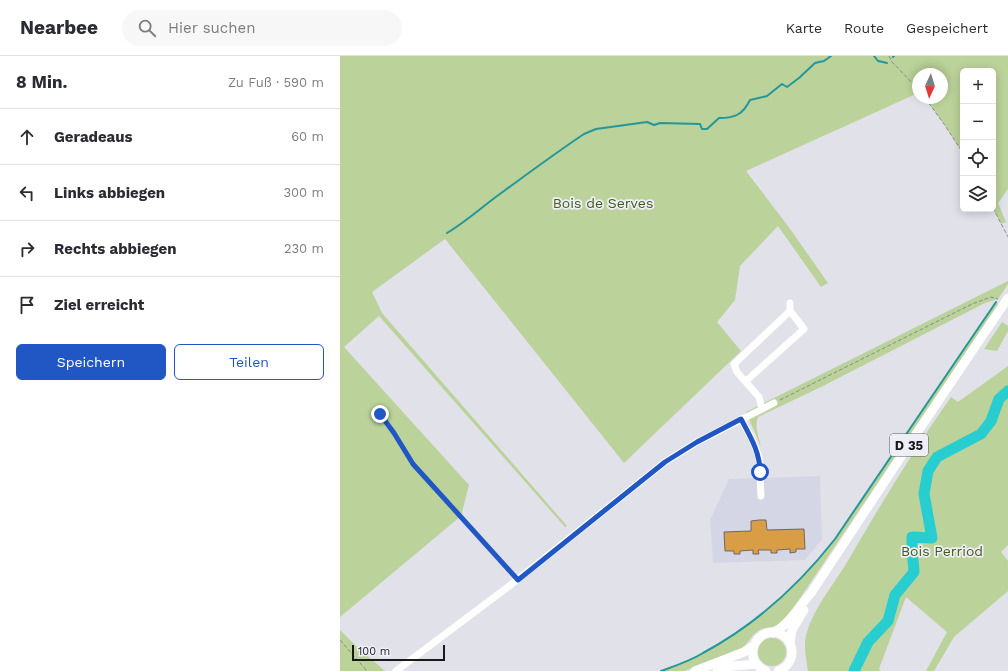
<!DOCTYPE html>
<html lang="de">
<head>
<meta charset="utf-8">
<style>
  body { margin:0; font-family:"Work Sans",sans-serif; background:#f7f7f7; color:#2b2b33 }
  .controls { position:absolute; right:12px; top:12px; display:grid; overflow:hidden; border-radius:6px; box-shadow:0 2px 10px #0003 }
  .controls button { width:36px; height:36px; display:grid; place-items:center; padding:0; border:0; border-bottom:1px solid #e1e1e2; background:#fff; color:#2b2b33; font:20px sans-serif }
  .compass { position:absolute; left:572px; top:12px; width:36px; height:36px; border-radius:50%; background:#fff; box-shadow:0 2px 10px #0003; rotate:184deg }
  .scale { position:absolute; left:12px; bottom:10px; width:93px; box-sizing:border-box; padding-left:4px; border:2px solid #19191c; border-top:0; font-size:11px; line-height:14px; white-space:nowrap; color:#19191c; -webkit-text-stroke:3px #eeeff6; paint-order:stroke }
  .stop { position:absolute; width:12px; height:12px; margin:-9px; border:3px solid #2057c4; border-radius:50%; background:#fff }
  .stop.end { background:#2057c4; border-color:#fff; box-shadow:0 1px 4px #0008 }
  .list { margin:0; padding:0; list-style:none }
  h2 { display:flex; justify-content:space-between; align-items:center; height:52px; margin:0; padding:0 16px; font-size:17px }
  h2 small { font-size:13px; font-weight:400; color:#7c7c81 }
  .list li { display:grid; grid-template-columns:26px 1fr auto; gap:12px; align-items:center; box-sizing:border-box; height:56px; padding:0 16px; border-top:1px solid #e1e1e2 }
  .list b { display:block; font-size:15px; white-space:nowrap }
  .list em { font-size:13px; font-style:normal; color:#7c7c81 }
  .actions { display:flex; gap:8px; padding:12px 16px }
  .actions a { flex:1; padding:9px 0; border:1px solid #2057c4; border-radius:6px; text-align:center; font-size:14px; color:#2057c4 }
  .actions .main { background:#2057c4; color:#fff }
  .icon { flex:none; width:22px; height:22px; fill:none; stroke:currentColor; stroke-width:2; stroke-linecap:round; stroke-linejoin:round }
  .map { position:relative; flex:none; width:668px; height:615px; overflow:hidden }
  header { display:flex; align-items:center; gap:24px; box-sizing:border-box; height:56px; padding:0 20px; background:#fff; border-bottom:1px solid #e1e1e2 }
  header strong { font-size:19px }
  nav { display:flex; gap:22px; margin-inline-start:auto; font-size:14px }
  .search { width:280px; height:36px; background:#f7f7f7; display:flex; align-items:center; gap:10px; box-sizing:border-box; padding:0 14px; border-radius:22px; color:#7c7c81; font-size:15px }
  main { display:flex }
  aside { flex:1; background:#fff }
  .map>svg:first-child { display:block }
  .built { fill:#d5d6e5 }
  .green { fill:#bbd29a }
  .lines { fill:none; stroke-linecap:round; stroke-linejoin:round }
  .stream { stroke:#24979a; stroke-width:2 }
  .river { stroke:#28cdd0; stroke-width:11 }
  .building { fill:#d89d45; stroke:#6d6863 }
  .path { stroke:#8a8a90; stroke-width:1; stroke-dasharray:4 2; stroke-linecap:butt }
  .minor { stroke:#fff; stroke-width:7 }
  .major { stroke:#fff; stroke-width:9 }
  .route { stroke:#2057c4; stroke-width:5 }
  .labels { text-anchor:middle; stroke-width:3.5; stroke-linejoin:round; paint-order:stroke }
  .shield { fill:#eeeff6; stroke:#59595d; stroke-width:1 }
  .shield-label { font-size:13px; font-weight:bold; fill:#19191c }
  .park-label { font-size:14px; fill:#465b1b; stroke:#eeeff6 }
</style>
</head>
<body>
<header>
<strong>Nearbee</strong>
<div class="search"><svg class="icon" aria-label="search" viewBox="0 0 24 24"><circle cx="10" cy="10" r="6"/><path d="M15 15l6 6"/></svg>Hier suchen</div>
<nav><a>Karte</a><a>Route</a><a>Gespeichert</a></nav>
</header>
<main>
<aside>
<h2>8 Min.<small>Zu Fuß · 590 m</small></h2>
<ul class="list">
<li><svg class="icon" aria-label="ahead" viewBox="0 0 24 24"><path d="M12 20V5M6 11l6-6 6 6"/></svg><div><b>Geradeaus</b></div><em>60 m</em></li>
<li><svg class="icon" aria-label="left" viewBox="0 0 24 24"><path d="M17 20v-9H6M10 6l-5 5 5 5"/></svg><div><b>Links abbiegen</b></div><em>300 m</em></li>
<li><svg class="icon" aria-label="right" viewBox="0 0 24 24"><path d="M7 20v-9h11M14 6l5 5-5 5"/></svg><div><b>Rechts abbiegen</b></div><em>230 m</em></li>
<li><svg class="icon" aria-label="arrive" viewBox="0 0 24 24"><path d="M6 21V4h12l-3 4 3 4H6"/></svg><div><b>Ziel erreicht</b></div></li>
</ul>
<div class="actions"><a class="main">Speichern</a><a>Teilen</a></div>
</aside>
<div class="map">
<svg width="668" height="615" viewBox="0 0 668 615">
  <rect width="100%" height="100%" fill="#e1e1e9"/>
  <!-- built -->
  <path class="built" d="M 480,420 L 482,484 L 465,504 L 373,507 L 370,464 L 389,423 Z"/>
  <!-- green -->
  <path class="green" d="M 0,0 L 668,0 L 668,133 L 658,147 L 666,166 L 661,168 L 653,152 L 653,15 L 623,15 L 623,97 L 604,68 L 585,42 L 602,42 L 602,18 L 578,18 L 578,37 L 406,115 L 448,170 L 488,227 L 481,231 L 438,170 L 400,210 L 395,244 L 377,266 L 401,295 L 284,407 L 105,183 L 32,236 L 42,257 L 227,470 L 225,471 L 39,260 L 4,291 L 129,429 L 121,460 L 0,561 Z
    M 668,225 L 668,228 L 658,243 L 645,247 L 481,331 L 418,361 C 414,371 419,381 421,391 L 406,356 Z
    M 656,246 L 658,248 L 452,554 C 448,559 443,568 436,570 C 430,572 423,571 418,575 C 410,580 408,589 400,593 L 344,615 L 321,615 C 335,610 350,605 363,597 C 415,569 459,529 495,483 Z
    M 662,266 L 668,270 L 668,275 L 657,295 L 644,293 Z
    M 668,310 L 668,489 L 661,496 L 668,505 L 668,535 L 614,581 L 594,615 L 586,615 L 607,576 L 566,541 L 539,613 L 541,615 L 468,615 C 466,603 463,588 467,576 C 475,550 492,531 506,508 C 539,451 573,395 611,341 L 618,346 Z
    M 0,574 L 16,590 L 45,615 L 0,615 Z
    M418 596a14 14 0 1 1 28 0a14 14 0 1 1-28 0Z"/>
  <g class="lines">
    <!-- stream -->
    <path class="stream" d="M 534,0 L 538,5 L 547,7
      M 553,1 L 554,0
      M 107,177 C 127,165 144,149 164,135 C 190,116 217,96 244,78 L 256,73 L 307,66 L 314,69 L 320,67 L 360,68 L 362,73 L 367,73 L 379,62 C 396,62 403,58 410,44 L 427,40 L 442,28 L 447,31 L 459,22 L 475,7 L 484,5 L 491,0
      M 321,615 C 335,610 350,605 363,597 C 415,569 459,529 495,483 L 656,246"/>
    <!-- river -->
    <path class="river" d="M 514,615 L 528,586 L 548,565 L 555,539 L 574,516 L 572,492 L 572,481 L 592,482 L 584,438 L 588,415 L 597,401 L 641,378 L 651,365 L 659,343 L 668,335"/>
  </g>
  <!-- building -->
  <path class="building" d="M 419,464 L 426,464 L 427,474 L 464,473 L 465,493 L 456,493 L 456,496 L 450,497 L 450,493 L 437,494 L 437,497 L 431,497 L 431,494 L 418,494 L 419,498 L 413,498 L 413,494 L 400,495 L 400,498 L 394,498 L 394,495 L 385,495 L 384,476 L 411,475 L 411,465 Z"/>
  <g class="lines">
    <!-- path -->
    <path class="path" d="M 549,0 L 552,6 L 578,33
      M 585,42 L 604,68 L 623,97
      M 653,152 L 668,181
      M 440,344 L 632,248 L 651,241 L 658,243
      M 40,358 L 54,377 L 73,407 L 173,518
      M 0,584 L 27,615"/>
    <!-- minor -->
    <path class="minor" d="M 406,325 L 464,273 L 450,255
      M 422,353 L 419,341 L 397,316 L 394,308 L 450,255 L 450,247
      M 401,363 L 412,383 L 419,401 L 421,440
      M 56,615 L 177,524 L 325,406 L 357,386 L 434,347"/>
    <!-- major -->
    <path class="major" d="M 433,577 C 450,568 459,550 471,537 L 570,387 L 668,242
      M 450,587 L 452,574 L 464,554
      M 355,615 L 404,596 L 413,590
      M 377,615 L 393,610 L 417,608
      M 426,615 C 397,602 421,564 444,580 C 449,584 452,590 452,596 C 452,605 446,612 438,615"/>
  </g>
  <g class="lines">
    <!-- route -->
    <path class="route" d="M 40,358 L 54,377 L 73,408 L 178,524 L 325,406 L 357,386 L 401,363 C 410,380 420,396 420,416"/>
  </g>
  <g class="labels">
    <!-- shield labels -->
    <rect class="shield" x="550" y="378" width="38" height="22" rx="3"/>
    <g class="shield-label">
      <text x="569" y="394">D 35</text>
    </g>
    <!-- park labels -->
    <g class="park-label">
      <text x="263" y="152">Bois de Serves</text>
      <text x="602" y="500">Bois Perriod</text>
    </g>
  </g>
</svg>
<div class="controls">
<button>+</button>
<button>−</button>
<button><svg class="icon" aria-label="locate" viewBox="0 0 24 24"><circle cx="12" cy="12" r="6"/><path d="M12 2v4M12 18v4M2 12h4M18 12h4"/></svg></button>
<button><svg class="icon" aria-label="layers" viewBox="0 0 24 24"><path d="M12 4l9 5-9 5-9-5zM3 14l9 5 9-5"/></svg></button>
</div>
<svg class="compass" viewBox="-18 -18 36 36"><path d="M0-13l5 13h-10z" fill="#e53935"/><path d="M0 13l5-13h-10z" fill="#7c7c81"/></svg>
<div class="scale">100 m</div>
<div class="stop" style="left:420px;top:416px"></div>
<div class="stop end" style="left:40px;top:358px"></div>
</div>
</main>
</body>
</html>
